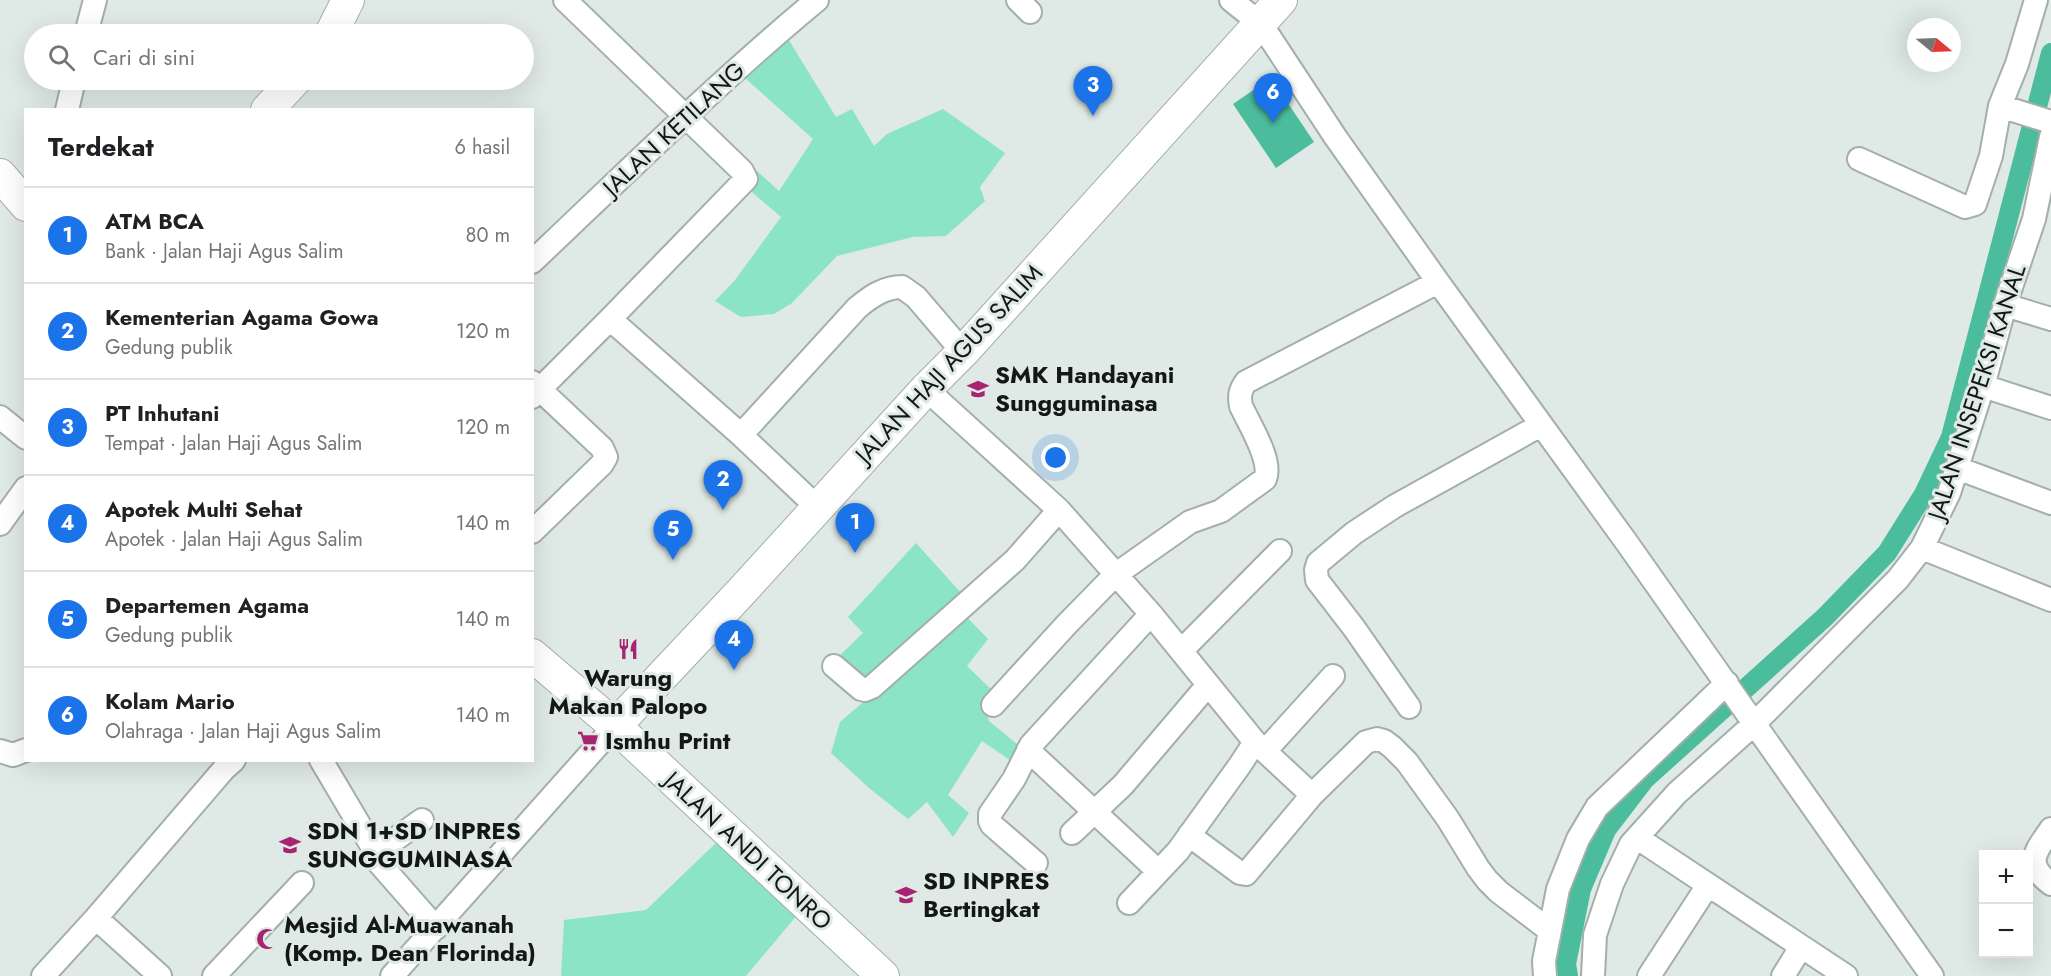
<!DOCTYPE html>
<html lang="id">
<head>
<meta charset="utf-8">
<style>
  body { margin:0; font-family:Jost,sans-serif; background:#f2f2f2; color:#202124 }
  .controls { position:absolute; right:18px; bottom:18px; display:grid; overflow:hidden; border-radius:0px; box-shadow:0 6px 24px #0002 }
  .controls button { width:54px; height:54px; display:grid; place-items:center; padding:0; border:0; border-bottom:2px solid #e0e0e0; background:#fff; color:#202124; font:30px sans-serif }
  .compass { position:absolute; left:1907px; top:18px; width:54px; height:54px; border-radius:50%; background:#fff; box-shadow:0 6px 24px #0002; rotate:109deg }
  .you { position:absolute; left:1056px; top:458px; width:21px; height:21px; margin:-15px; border:4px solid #fff; border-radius:50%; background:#1a73e8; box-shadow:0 0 0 9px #1a73e833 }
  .badge { display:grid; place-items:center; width:39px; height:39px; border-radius:50%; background:#1a73e8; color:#fff; font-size:20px; font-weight:700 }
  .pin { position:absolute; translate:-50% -50px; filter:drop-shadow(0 2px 3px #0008) }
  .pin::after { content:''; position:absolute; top:32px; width:21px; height:18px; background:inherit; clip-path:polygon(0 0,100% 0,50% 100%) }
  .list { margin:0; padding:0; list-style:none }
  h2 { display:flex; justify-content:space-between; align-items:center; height:78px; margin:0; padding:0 24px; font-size:26px }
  h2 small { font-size:20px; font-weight:400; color:#757577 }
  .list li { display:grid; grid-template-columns:39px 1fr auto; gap:18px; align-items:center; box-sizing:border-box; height:96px; padding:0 24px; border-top:2px solid #e0e0e0 }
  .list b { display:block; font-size:22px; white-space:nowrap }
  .list p { margin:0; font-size:20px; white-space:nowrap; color:#757577 }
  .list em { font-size:20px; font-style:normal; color:#757577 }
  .icon { flex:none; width:33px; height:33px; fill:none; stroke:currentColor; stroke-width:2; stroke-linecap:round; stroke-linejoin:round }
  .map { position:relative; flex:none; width:2051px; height:976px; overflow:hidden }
  .search { position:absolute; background:#fff; box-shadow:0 6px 24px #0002; left:24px; top:24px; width:510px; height:66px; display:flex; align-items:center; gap:15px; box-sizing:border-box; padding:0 21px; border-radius:33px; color:#757577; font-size:22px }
  .panel { position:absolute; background:#fff; box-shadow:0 6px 24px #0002; left:24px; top:108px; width:510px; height:654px; border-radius:0px }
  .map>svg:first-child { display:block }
  .green { fill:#8ce4c7 }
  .water { fill:#4cbd9c }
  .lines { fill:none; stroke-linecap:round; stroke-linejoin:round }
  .canal { stroke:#4cbd9c; stroke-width:20 }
  .street-casing { stroke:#a4aeaa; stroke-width:26 }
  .secondary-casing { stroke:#a4aeaa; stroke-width:34 }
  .street { stroke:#fff; stroke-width:22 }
  .secondary { stroke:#fff; stroke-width:32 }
  .labels { text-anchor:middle; stroke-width:6; stroke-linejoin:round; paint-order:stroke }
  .street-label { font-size:24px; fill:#131716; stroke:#dfe9e5 }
  .poi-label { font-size:24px; font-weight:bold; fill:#131716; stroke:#dfe9e5; text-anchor:start }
</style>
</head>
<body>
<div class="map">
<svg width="2051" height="976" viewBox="0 0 2051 976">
  <rect width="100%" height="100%" fill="#dfe9e5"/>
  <!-- green -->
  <path class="green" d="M 787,37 L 836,117 L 852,109 L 874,146 L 887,134 L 943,109 L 1005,153 L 980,187 L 985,201 L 946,236 L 913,237 L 837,256 L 792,303 L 774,314 L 741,317 L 715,301 L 735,280 L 781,217 L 746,187 L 757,171 L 779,191 L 813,139 L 745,78 Z
    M 916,543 L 963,595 L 867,683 L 838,657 L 863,633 L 848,617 Z
    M 965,615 L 988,639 L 967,666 L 995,693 L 985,706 L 989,721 L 1022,748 L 1014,763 L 982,741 L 948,795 L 969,813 L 953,837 L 927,802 L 908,819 L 869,788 L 831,753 L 840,722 Z
    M 718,841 L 798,914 L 746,976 L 561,976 L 564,920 L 646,910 Z"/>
  <!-- water -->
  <path class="water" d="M 1271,78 L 1314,142 L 1276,168 L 1233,104 Z"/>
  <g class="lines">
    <!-- canal -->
    <path class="canal" d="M 1568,976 L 1566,964 L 1581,889 L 1606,830 L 1645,779 L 1825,617 L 1887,553 L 1924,494 L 1951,437 L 2051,53"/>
    <defs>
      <path id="street" d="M 1018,0 L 1030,12
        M 1231,0 L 1261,24 L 1336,138 L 1438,282 L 1627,543 L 1932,976
        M 86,34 L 95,0
        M 2000,106 L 2051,122
        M 67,110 L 74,80
        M 1859,159 L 1965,207 L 1975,204 L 1991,156 L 2000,106 L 2017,64 L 2036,0
        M 532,262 C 626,173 718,82 817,0
        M 2005,305 L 2051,319
        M 610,319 L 741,435 L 818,508
        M 532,382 L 602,448 L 606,457 L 602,464 L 532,532
        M 1983,386 L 2051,408
        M 926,389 L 1059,510 L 1151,614 L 1255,742 L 1312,795 L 1366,742 L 1377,739 L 1384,741 L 1392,747 L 1407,762 L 1448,819 L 1478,868 L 1487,880 L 1499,892 L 1549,930
        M 532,397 L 610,319 L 746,179 L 742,171 L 565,0
        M 0,417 L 26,438
        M 741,435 L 857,308 C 870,297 884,287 902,287 L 916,297 L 963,352
        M 1957,468 L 2051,503
        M 0,524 L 26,488
        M 1922,548 L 2051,600
        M 1181,651 L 1280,551
        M 834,666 L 861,689 L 865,690 L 872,687 L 1015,560 L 1059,510
        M 993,705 L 1067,624 L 1115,575 L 1190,522 L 1221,511 L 1265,479 C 1273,461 1249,424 1241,406 C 1239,396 1240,390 1246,382 L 1438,282
        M 1409,707 L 1354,628 L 1317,580 L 1316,570 L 1318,563 L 1354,533 L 1395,506 L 1541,425
        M 1028,750 L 1158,871
        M 0,751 L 13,755 L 26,750
        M 1265,751 L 1333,676
        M 321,760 L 376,853 L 379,863 L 436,928
        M 2051,829 C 2035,852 2024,864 2051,884
        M 1072,833 L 1123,785 L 1207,686
        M 1189,835 L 1240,873 L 1246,874 L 1312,795
        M 1642,841 L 1846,976
        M 376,853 L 422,820
        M 1036,863 L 992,825 L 990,821 L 990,814 L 1014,779 L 1031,745 L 1151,614
        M 1129,903 L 1178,851 L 1240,765 L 1255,742
        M 96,918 L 160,976
        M 43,976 L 96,918 L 224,769 L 234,760
        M 214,976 L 302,883
        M 392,976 L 615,726
        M 1545,976 L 1544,961 L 1558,889 L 1578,839 L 1597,807 L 1727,683
        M 1593,976 L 1595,935 L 1612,884 L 1631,844 L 1677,793 L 1754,724 L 1898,579 L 1922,548 L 1949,493 L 1983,386 L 2005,305 L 2034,219 L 2051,137
        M 1649,976 L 1708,885
        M 1783,976 L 1801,947"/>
      <path id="secondary" d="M 331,34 L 348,0
        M 267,110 L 295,80
        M 0,175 L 26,205
        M 532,655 L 615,726 L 883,976
        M 615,726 L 742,591 L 926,389 L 963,352 L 1281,0"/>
    </defs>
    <!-- street casing -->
    <use href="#street" class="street-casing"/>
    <!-- secondary casing -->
    <use href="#secondary" class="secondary-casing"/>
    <!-- street -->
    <use href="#street" class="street"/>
    <!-- secondary -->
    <use href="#secondary" class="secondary"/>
  </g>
  <!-- icons -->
  <defs>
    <symbol id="school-bare" viewBox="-9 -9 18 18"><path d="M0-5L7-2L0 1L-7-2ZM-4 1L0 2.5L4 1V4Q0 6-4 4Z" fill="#a82470" stroke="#dfe9e5" stroke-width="2.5" paint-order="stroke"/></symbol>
    <symbol id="restaurant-bare" viewBox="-9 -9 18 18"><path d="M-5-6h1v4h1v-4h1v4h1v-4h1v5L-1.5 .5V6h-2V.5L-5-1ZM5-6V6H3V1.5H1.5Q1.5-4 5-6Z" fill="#a82470" stroke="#dfe9e5" stroke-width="2.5" paint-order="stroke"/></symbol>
    <symbol id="supermarket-bare" viewBox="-9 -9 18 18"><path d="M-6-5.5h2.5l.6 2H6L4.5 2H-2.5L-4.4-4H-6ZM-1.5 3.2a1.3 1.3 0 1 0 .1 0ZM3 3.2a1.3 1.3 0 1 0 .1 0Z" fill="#a82470" stroke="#dfe9e5" stroke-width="2.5" paint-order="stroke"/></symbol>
    <symbol id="mosque-bare" viewBox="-9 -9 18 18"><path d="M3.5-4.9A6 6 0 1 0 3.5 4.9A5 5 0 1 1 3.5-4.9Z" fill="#a82470" stroke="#dfe9e5" stroke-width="2.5" paint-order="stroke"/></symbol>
  </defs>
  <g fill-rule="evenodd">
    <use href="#school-bare" x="963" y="374" width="30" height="30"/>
    <use href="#restaurant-bare" x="613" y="634" width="30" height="30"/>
    <use href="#supermarket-bare" x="573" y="726" width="30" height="30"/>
    <use href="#school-bare" x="275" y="830" width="30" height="30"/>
    <use href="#school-bare" x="891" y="880" width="30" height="30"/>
    <use href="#mosque-bare" x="252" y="924" width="30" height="30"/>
  </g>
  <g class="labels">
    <!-- street labels -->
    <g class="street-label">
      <text transform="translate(674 129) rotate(-43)" y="8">JALAN KETILANG</text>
      <text transform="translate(949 364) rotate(-47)" y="8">JALAN HAJI AGUS SALIM</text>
      <text transform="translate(1977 392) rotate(-72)" y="8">JALAN INSEPEKSI KANAL</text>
      <text transform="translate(748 851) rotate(43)" y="8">JALAN ANDI TONRO</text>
    </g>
    <!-- poi labels -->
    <g class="poi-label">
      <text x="995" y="383">SMK Handayani<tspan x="995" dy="28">Sungguminasa</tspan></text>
      <text x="628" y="686" text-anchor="middle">Warung<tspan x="628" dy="28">Makan Palopo</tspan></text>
      <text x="605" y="749">Ismhu Print</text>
      <text x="307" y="839">SDN 1+SD INPRES<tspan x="307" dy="28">SUNGGUMINASA</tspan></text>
      <text x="923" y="889">SD INPRES<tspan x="923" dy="28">Bertingkat</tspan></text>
      <text x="284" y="933">Mesjid Al-Muawanah<tspan x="284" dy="28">(Komp. Dean Florinda)</tspan></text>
    </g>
  </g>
</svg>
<div class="controls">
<button>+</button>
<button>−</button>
</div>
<svg class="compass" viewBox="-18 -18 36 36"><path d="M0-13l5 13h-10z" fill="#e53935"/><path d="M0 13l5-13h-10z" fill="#757577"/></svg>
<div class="you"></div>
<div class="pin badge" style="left:855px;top:553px">1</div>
<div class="pin badge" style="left:723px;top:510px">2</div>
<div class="pin badge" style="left:1093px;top:116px">3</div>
<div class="pin badge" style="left:734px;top:670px">4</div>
<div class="pin badge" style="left:673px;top:560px">5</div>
<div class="pin badge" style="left:1273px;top:123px">6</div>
<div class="search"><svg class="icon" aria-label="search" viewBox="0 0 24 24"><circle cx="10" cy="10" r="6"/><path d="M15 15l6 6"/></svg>Cari di sini</div>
<section class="panel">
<h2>Terdekat<small>6 hasil</small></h2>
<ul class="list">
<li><span class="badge">1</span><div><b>ATM BCA</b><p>Bank · Jalan Haji Agus Salim</p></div><em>80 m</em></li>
<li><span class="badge">2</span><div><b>Kementerian Agama Gowa</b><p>Gedung publik</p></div><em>120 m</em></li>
<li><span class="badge">3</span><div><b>PT Inhutani</b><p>Tempat · Jalan Haji Agus Salim</p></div><em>120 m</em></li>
<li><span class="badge">4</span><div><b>Apotek Multi Sehat</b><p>Apotek · Jalan Haji Agus Salim</p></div><em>140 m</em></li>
<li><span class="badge">5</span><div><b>Departemen Agama</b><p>Gedung publik</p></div><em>140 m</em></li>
<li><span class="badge">6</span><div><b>Kolam Mario</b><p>Olahraga · Jalan Haji Agus Salim</p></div><em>140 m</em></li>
</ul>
</section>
</div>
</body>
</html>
